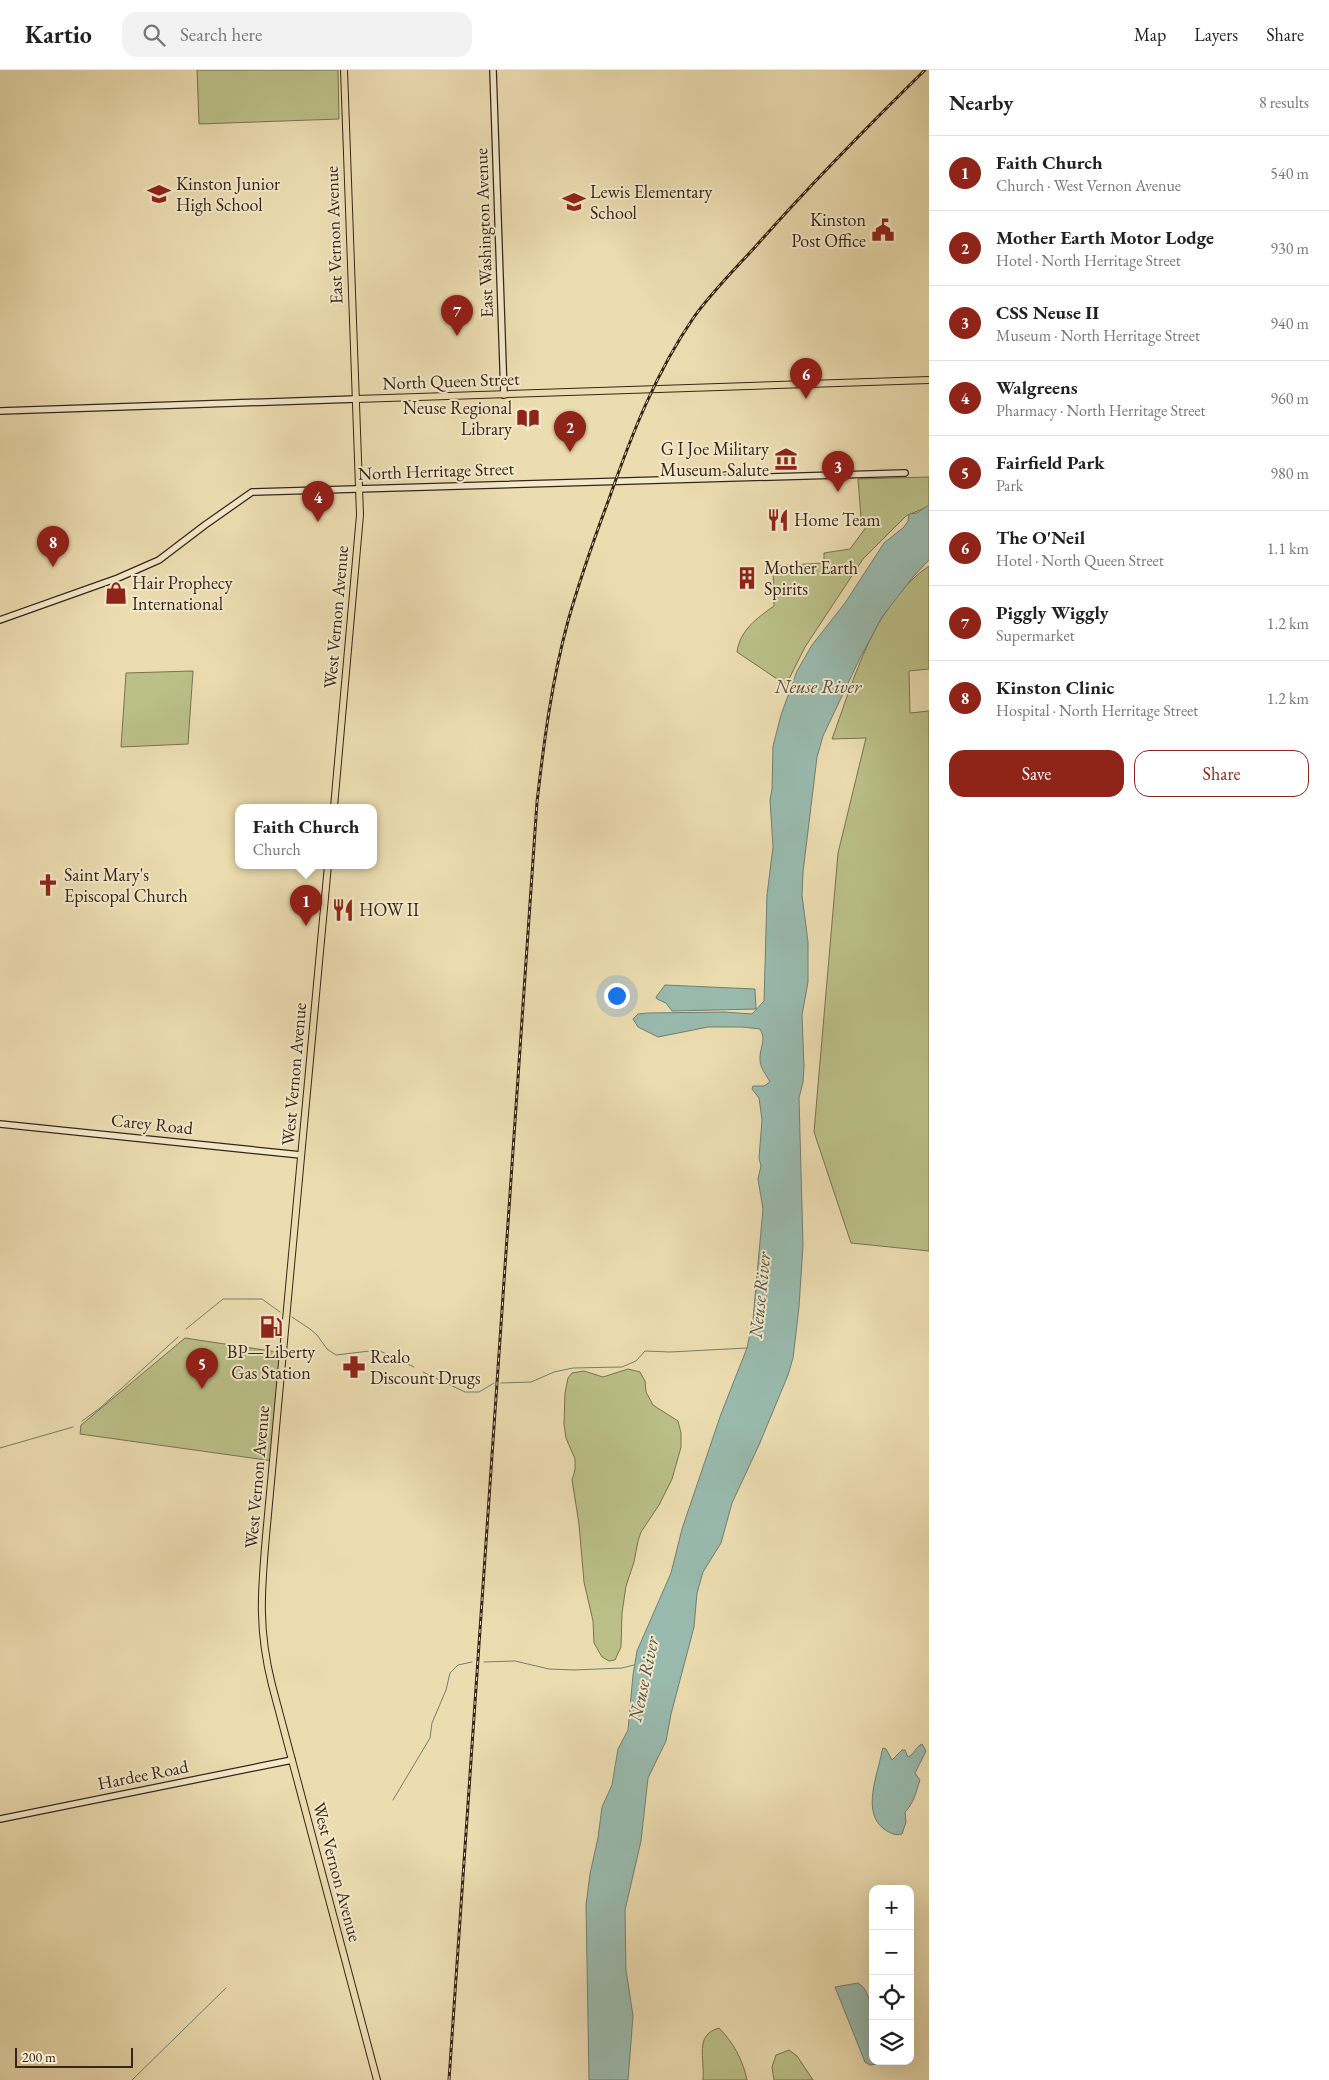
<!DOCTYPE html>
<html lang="en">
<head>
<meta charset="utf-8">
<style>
  body { margin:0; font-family:"EB Garamond",serif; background:#f2f2f2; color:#222 }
  .controls { position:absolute; right:15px; bottom:15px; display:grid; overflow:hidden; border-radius:10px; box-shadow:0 5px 20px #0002 }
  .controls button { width:45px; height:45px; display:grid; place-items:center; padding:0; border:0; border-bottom:1px solid #e0e0e0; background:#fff; color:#222; font:25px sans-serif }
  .scale { position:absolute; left:15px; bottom:12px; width:118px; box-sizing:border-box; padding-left:5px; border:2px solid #382417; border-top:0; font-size:14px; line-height:18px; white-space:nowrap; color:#382417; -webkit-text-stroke:4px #f3e9cc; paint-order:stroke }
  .you { position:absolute; left:616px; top:925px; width:18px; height:18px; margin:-12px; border:4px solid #fff; border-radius:50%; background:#1a73e8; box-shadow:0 0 0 8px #1a73e833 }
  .badge { display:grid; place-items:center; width:32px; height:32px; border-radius:50%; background:#8f2418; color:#fff; font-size:16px; font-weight:700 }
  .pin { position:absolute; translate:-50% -41px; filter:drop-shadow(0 1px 2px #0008) }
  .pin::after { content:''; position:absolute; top:26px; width:18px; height:15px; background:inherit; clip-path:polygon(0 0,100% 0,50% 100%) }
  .popup { position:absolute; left:235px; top:734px; width:142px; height:65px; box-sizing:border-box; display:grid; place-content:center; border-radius:10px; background:#fff; filter:drop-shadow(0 1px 4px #0005); font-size:16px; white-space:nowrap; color:#767676 }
  .popup b { font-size:19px; color:#222 }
  .popup::after { content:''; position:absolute; left:50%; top:100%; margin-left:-10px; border:10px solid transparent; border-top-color:#fff }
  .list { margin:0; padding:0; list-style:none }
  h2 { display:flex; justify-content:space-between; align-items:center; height:65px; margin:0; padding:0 20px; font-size:21px }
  h2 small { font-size:16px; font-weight:400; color:#767676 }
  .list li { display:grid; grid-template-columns:32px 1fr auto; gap:15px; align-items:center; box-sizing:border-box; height:75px; padding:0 20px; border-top:1px solid #e0e0e0 }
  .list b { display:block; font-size:19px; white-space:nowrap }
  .list p { margin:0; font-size:16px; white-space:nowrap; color:#767676 }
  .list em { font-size:16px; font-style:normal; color:#767676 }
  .actions { display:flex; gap:10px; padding:15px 20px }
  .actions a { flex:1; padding:11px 0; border:1px solid #8f2418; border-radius:15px; text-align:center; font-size:18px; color:#8f2418 }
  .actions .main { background:#8f2418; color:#fff }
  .icon { flex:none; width:28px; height:28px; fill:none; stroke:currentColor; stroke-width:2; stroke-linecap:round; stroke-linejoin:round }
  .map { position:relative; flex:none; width:929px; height:2010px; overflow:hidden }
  header { display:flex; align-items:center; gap:30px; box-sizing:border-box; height:70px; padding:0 25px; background:#fff; border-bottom:1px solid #e0e0e0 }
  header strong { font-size:24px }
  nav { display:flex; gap:28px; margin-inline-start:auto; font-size:18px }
  .search { width:350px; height:45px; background:#f2f2f2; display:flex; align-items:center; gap:12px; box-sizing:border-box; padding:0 18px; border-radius:15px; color:#767676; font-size:19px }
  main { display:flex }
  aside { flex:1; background:#fff }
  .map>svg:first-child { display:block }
  .green { fill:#bbc089; stroke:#7a7250 }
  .water { fill:#99bbaf; stroke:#727f72 }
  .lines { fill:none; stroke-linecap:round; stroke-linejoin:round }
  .stream { stroke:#727f72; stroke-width:1 }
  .secondary-casing { stroke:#382417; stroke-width:8 }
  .primary-casing { stroke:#382417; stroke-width:8 }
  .secondary { stroke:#f3e9cc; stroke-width:5.5 }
  .primary { stroke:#ecddb1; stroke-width:6 }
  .rail-casing { stroke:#382417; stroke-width:3 }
  .rail { stroke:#f3e9cc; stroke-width:1; stroke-dasharray:4; stroke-linecap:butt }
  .labels { text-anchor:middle; stroke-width:4; stroke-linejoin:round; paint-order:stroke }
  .poi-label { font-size:18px; fill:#382417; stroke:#f3e9cc; text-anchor:start }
  .street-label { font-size:18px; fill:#382417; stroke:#f3e9cc }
  .water-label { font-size:19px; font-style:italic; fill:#555145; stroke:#f3e9cc }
</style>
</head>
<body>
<header>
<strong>Kartio</strong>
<div class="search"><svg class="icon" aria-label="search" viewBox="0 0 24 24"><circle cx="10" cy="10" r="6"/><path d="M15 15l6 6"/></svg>Search here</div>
<nav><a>Map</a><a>Layers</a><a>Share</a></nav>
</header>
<main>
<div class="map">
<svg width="929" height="2010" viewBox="0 0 929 2010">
  <rect width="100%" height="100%" fill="#ecddb1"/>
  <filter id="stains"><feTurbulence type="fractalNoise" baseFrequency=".004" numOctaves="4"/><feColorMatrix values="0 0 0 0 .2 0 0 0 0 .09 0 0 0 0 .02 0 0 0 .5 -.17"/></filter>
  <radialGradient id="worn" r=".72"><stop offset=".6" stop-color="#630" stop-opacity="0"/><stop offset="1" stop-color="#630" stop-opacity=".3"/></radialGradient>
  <!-- green -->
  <path class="green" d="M 197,0 L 338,0 L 339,49 L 199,54 Z
    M 929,407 L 929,436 L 906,446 L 863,489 L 805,577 L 786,615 L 737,582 C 740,560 757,548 774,536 L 773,496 L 824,493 L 824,483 L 850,479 L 867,456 L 861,447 L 858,409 Z
    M 929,496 L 929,599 L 909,601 L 910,643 L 929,641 L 929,1181 L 851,1173 L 814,1062 L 838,783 L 866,668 L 832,669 C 854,609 874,533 929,496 Z
    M 193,601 L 188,674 L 121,677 L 126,603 Z
    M 185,1268 L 284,1283 L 273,1391 L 80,1364 L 81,1355 Z
    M 628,1299 L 640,1302 L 645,1311 L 646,1322 L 653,1335 L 678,1351 L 681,1363 L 681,1377 L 672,1409 L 659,1435 L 641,1462 L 638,1471 L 634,1492 L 626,1516 L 622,1543 L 621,1577 L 615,1590 L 609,1591 L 602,1587 L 594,1573 L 593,1551 L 584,1512 L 579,1454 L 572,1410 L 575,1400 L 575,1389 L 566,1368 L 564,1354 L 565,1323 L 568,1308 L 572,1303 L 584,1301 L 603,1307 Z
    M 719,1958 C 733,1972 743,1990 747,2010 L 703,2010 C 705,1988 694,1965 719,1958 Z
    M 789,1980 L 797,1986 L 813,2010 L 774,2010 L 772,1997 L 776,1985 Z"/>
  <!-- water -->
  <path class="water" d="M 929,435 L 929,490 L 913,507 L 882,547 L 860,588 L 823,666 L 817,687 L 803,802 L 802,825 L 808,872 L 808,912 L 802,945 L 804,997 L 803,1012 L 799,1028 L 803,1175 L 799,1237 L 793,1288 L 788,1305 L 759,1375 L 732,1433 L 721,1473 L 703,1502 L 697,1523 L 694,1557 L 671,1644 L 666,1671 L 648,1708 L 641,1771 L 625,1840 L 626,1900 L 633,1946 L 628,2010 L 589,2010 L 586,1835 L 590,1804 L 598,1768 L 602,1737 L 612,1715 L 618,1679 L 628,1660 L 633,1605 L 637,1581 L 671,1503 L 682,1459 L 721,1344 L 747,1278 L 753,1249 L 763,1139 L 758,1109 L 761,1096 L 759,1088 L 762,1050 L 759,1028 L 752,1019 L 753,1016 L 764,1016 L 770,1012 C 767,1006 760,998 760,990 C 759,979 767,970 760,959 L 742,957 L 708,957 L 658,967 L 638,957 L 633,949 L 638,944 L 648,943 L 724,942 L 752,944 L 764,931 L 767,825 L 773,777 L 770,730 L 772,719 L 773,676 L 781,645 L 797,601 L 812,575 L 845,533 L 884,473 L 904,457 L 908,451 L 909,444 L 917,443 Z
    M 665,915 L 755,919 L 756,939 L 672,941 L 666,933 L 657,929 L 656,927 Z
    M 922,1674 L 926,1681 L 915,1703 L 920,1710 C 916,1722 914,1733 905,1742 L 906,1752 L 902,1764 C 895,1766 890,1763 884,1759 C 861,1742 878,1704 882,1681 L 883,1678 L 886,1679 L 892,1690 L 902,1680 L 905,1680 L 908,1687 C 915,1684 915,1677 922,1674 Z
    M 858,1913 C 877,1923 873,1972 873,1991 L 892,1992 L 870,1995 L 865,1992 L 835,1917 Z"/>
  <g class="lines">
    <!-- stream -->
    <path class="stream" d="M 292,1247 L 310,1259 L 317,1265 L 327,1279 L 336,1285 L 378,1280 L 414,1297
      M 186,1259 L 223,1229 L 262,1229 L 280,1242
      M 423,1302 L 465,1322 L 479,1322 L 494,1313
      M 501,1313 L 531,1312 L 554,1302 L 573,1298 L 622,1297 L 636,1291 L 645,1281 L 670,1282 L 747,1278
      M 82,1351 L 100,1338 L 178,1267
      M 0,1378 L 73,1357
      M 484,1592 L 515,1591 L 549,1599 L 574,1600 L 622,1598 L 634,1595
      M 393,1730 L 430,1668 L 432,1653 L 446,1620 L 450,1603 L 458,1595 L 472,1592
      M 132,2010 L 226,1918"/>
    <defs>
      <path id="secondary" d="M 493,0 L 504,325
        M 0,341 L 356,329
        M 0,550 L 118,508 L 159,490 L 205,455 L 252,422 L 905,403
        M 0,1054 L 301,1085
        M 0,1749 L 292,1690"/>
      <path id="primary" d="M 356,329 L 929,310
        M 334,737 L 360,445 L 344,0
        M 328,795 L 266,1466 C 261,1522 258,1560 272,1615 L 377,2010"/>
    </defs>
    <!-- secondary casing -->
    <use href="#secondary" class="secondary-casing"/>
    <!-- primary casing -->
    <use href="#primary" class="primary-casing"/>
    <!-- secondary -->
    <use href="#secondary" class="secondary"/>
    <!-- primary -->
    <use href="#primary" class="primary"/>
    <defs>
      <path id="rail" d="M 449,2010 L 537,732 C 544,671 552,610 568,551 C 580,509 594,469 609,429 C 631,366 656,302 694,247 C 712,222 735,199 756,176 C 810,115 867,57 925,0"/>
    </defs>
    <!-- rail casing -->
    <use href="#rail" class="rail-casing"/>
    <!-- rail -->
    <use href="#rail" class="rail"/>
  </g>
  <!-- icons -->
  <defs>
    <symbol id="school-bare" viewBox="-9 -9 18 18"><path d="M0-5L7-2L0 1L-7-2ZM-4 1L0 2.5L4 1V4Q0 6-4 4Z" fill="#8f2418" stroke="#f3e9cc" stroke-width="2.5" paint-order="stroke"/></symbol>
    <symbol id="civic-bare" viewBox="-9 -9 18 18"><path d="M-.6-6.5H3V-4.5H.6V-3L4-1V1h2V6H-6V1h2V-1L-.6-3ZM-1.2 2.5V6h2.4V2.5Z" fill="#8f2418" stroke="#f3e9cc" stroke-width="2.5" paint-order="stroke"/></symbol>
    <symbol id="library-bare" viewBox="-9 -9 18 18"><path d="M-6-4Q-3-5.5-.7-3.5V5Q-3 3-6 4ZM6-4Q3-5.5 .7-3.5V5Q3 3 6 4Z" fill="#8f2418" stroke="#f3e9cc" stroke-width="2.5" paint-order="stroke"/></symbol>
    <symbol id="museum-bare" viewBox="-9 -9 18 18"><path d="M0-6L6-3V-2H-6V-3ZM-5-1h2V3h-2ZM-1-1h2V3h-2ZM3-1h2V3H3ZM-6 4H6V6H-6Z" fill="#8f2418" stroke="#f3e9cc" stroke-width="2.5" paint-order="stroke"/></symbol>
    <symbol id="restaurant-bare" viewBox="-9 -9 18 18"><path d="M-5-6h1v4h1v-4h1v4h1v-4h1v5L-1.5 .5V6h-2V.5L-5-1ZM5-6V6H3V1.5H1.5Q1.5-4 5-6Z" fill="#8f2418" stroke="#f3e9cc" stroke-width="2.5" paint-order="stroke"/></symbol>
    <symbol id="building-bare" viewBox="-9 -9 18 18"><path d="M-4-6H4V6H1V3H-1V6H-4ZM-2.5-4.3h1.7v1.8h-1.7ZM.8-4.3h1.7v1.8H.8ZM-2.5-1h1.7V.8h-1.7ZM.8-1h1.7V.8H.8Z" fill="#8f2418" stroke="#f3e9cc" stroke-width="2.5" paint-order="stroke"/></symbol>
    <symbol id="shop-bare" viewBox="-9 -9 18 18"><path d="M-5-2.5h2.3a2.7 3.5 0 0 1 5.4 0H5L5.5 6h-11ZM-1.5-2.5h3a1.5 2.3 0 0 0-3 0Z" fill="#8f2418" stroke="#f3e9cc" stroke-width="2.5" paint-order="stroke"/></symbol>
    <symbol id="church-bare" viewBox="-9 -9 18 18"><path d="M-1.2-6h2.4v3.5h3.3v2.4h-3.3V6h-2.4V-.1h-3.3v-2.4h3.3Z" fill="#8f2418" stroke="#f3e9cc" stroke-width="2.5" paint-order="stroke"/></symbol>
    <symbol id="fuel-bare" viewBox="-9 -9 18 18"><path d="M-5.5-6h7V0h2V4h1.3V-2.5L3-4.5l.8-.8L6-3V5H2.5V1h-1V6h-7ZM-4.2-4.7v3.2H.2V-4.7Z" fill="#8f2418" stroke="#f3e9cc" stroke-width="2.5" paint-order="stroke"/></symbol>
    <symbol id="pharmacy-bare" viewBox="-9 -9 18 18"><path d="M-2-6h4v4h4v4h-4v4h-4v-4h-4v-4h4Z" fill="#8f2418" stroke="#f3e9cc" stroke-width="2.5" paint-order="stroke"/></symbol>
  </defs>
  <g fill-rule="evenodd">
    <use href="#school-bare" x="143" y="108" width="32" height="32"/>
    <use href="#school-bare" x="558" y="116" width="32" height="32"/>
    <use href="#civic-bare" x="867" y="144" width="32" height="32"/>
    <use href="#library-bare" x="512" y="332" width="32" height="32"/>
    <use href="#museum-bare" x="770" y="373" width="32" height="32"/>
    <use href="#restaurant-bare" x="762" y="434" width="32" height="32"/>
    <use href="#building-bare" x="731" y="492" width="32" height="32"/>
    <use href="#shop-bare" x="100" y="507" width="32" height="32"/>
    <use href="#church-bare" x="32" y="799" width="32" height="32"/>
    <use href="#restaurant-bare" x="327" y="824" width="32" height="32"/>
    <use href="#fuel-bare" x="255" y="1241" width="32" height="32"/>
    <use href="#pharmacy-bare" x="338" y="1281" width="32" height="32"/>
  </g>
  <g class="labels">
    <!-- poi labels -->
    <g class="poi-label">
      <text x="176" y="120">Kinston Junior<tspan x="176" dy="21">High School</tspan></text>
      <text x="590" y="128">Lewis Elementary<tspan x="590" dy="21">School</tspan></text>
      <text x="866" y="156" text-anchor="end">Kinston<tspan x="866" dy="21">Post Office</tspan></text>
      <text x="512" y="344" text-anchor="end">Neuse Regional<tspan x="512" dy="21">Library</tspan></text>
      <text x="769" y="385" text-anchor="end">G I Joe Military<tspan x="769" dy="21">Museum-Salute</tspan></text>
      <text x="794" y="456">Home Team</text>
      <text x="764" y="504">Mother Earth<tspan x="764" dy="21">Spirits</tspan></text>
      <text x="132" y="519">Hair Prophecy<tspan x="132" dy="21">International</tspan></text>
      <text x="64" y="811">Saint Mary's<tspan x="64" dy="21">Episcopal Church</tspan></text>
      <text x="359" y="846">HOW II</text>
      <text x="271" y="1288" text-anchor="middle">BP—Liberty<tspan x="271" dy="21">Gas Station</tspan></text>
      <text x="370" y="1293">Realo<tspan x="370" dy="21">Discount Drugs</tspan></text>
    </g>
    <!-- street labels -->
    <g class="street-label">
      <text transform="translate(484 163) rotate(-92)" y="6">East Washington Avenue</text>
      <text transform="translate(334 165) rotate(-92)" y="6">East Vernon Avenue</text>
      <text transform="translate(451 311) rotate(-2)" y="6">North Queen Street</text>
      <text transform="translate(436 401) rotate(-2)" y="6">North Herritage Street</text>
      <text transform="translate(336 547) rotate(-85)" y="6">West Vernon Avenue</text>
      <text transform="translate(294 1004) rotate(-85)" y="6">West Vernon Avenue</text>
      <text transform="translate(152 1054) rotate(6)" y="6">Carey Road</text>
      <text transform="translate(257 1407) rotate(-85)" y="6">West Vernon Avenue</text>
      <text transform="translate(143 1705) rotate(-11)" y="6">Hardee Road</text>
      <text transform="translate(337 1802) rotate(75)" y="6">West Vernon Avenue</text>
    </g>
    <!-- water labels -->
    <g class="water-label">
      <text x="818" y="623">Neuse River</text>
      <text transform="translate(759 1225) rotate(-84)" y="7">Neuse River</text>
      <text transform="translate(643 1609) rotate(-78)" y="7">Neuse River</text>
    </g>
  </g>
  <rect width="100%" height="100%" filter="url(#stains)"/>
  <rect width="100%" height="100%" fill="url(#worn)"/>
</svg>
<div class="controls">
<button>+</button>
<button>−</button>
<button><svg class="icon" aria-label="locate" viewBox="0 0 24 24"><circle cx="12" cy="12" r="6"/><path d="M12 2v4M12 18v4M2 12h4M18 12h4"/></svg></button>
<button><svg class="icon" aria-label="layers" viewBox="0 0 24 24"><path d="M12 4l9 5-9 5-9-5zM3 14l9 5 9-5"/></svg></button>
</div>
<div class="scale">200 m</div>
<div class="you"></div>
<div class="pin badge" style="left:306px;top:856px">1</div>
<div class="popup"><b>Faith Church</b>Church</div>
<div class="pin badge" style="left:570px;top:382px">2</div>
<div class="pin badge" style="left:838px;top:422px">3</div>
<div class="pin badge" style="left:318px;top:452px">4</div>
<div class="pin badge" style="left:202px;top:1319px">5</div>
<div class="pin badge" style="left:806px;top:329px">6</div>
<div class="pin badge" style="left:457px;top:266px">7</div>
<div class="pin badge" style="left:53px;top:497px">8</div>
</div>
<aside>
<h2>Nearby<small>8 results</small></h2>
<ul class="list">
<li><span class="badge">1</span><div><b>Faith Church</b><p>Church · West Vernon Avenue</p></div><em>540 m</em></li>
<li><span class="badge">2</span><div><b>Mother Earth Motor Lodge</b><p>Hotel · North Herritage Street</p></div><em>930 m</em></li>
<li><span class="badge">3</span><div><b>CSS Neuse II</b><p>Museum · North Herritage Street</p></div><em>940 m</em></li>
<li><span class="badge">4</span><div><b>Walgreens</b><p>Pharmacy · North Herritage Street</p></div><em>960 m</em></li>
<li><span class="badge">5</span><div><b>Fairfield Park</b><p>Park</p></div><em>980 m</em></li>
<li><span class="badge">6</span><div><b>The O'Neil</b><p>Hotel · North Queen Street</p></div><em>1.1 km</em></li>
<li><span class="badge">7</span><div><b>Piggly Wiggly</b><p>Supermarket</p></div><em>1.2 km</em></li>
<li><span class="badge">8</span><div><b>Kinston Clinic</b><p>Hospital · North Herritage Street</p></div><em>1.2 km</em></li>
</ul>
<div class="actions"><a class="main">Save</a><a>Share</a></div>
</aside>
</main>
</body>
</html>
